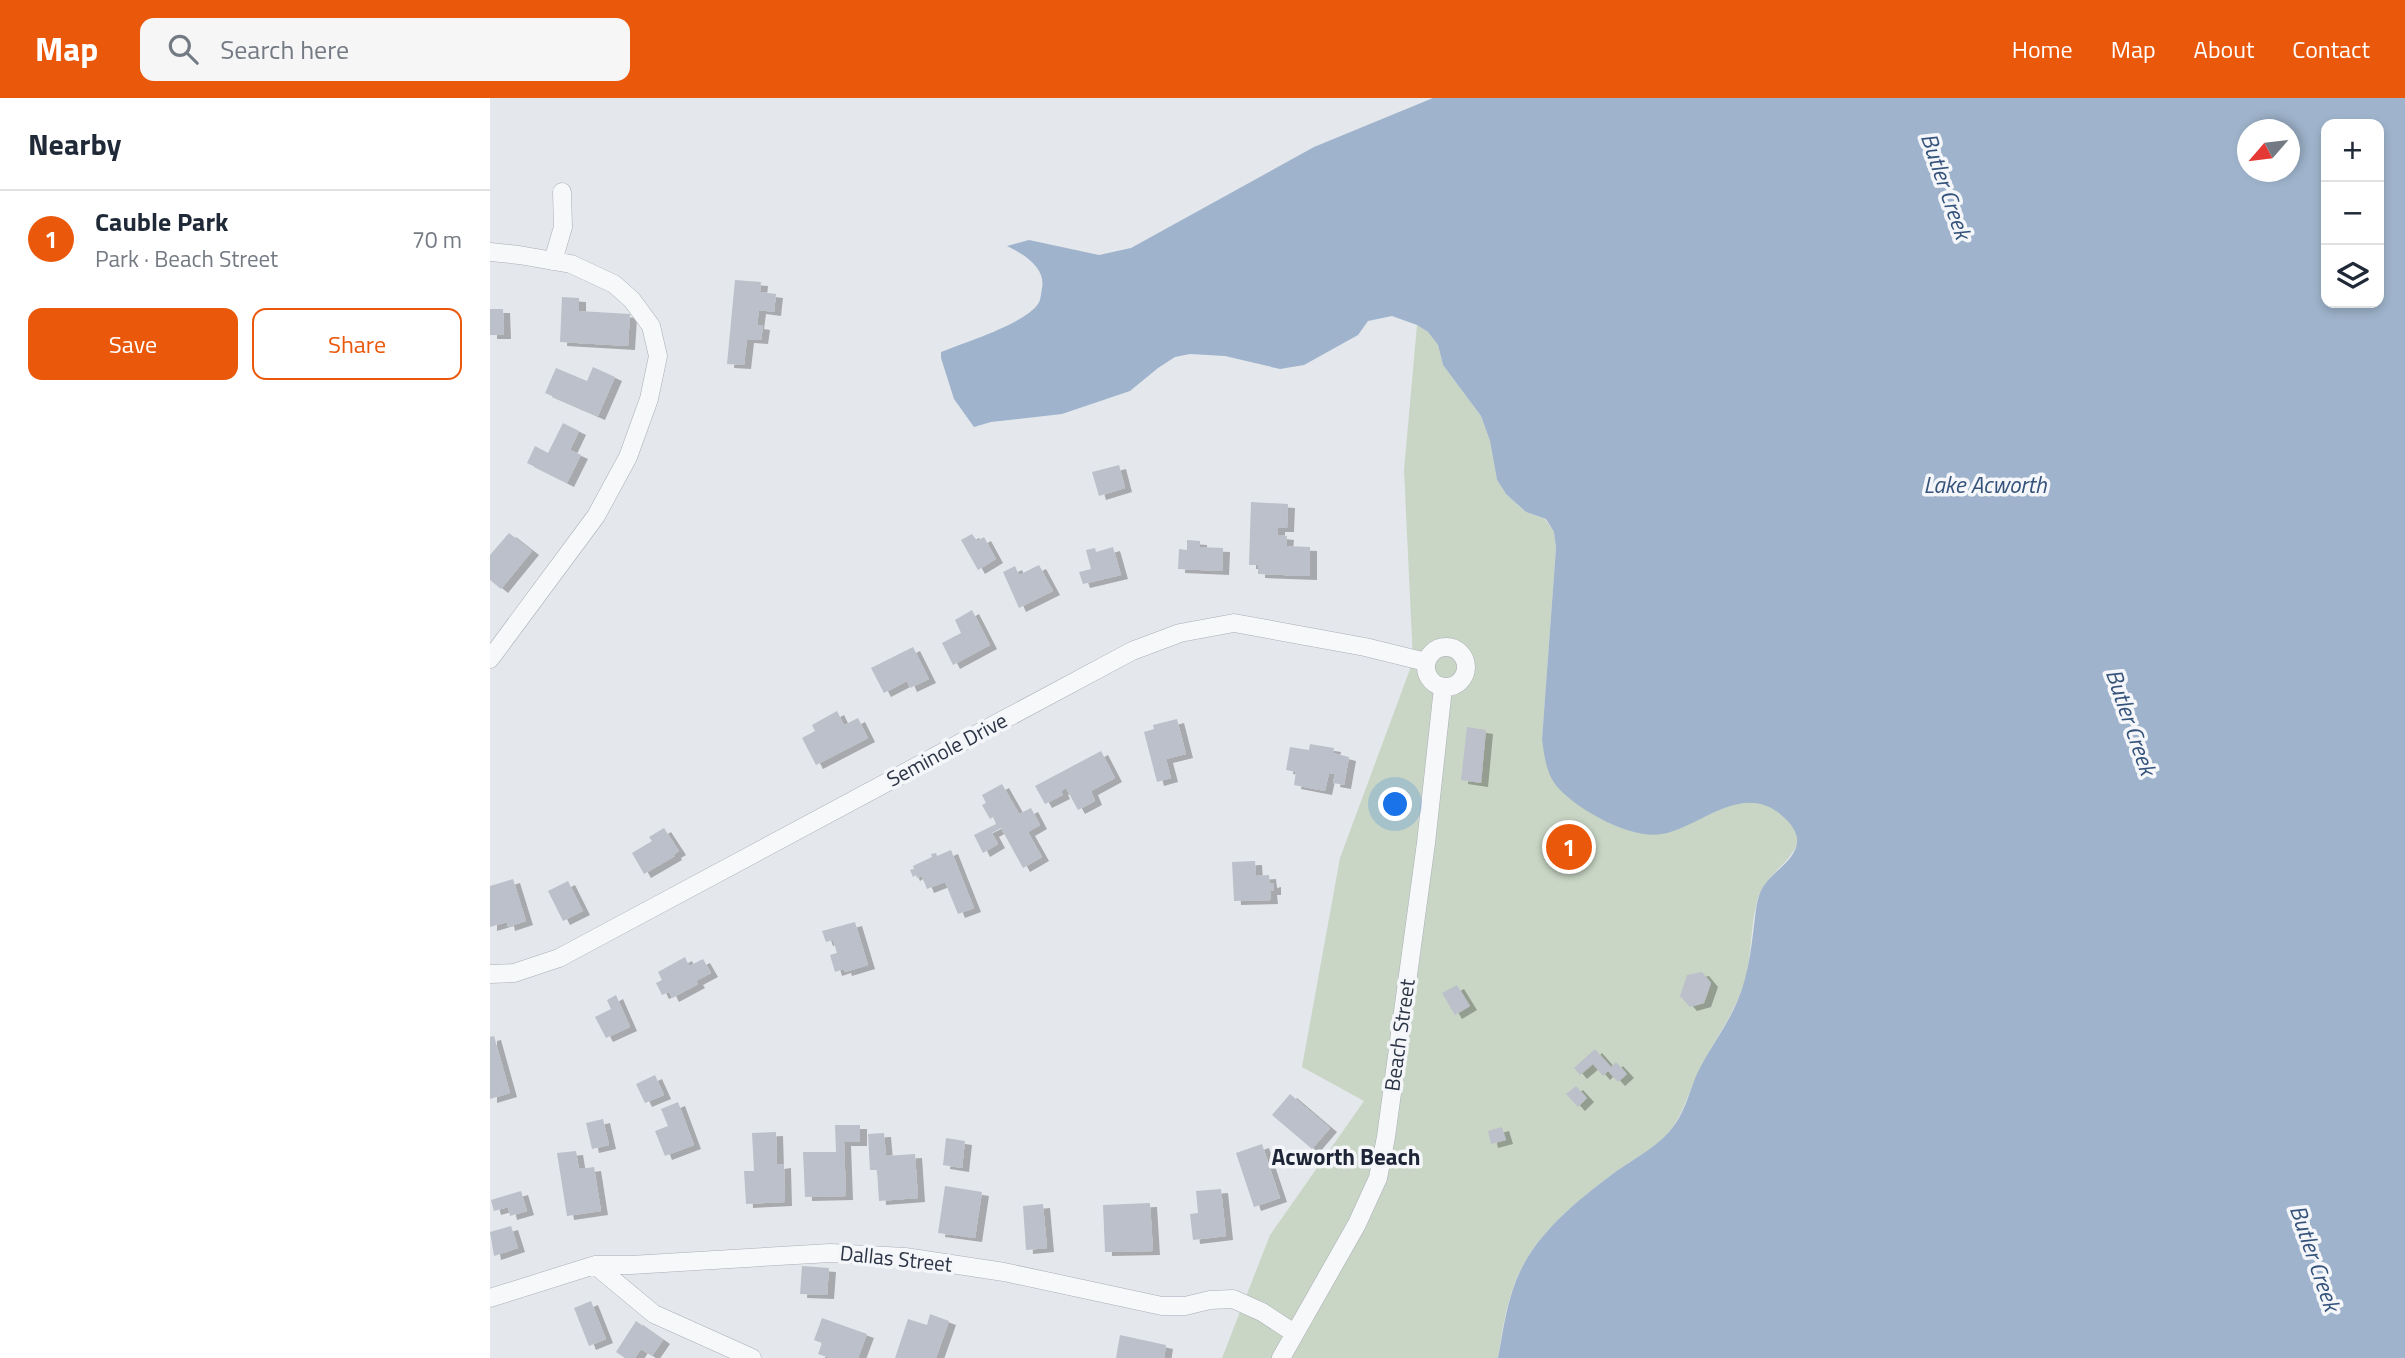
<!DOCTYPE html>
<html lang="en">
<head>
<meta charset="utf-8">
<style>
  body { margin:0; font-family:"Titillium Web",sans-serif; background:#f6f6f7; color:#1f2937 }
  .controls { position:absolute; right:21px; top:21px; display:grid; overflow:hidden; border-radius:14px; box-shadow:0 4px 10px #0003 }
  .controls button { width:63px; height:63px; display:grid; place-items:center; padding:0; border:0; border-bottom:2px solid #e0e1e3; background:#fff; color:#1f2937; font:35px sans-serif }
  .compass { position:absolute; left:1747px; top:21px; width:63px; height:63px; border-radius:50%; background:#fff; box-shadow:0 4px 10px #0003; rotate:242deg }
  .you { position:absolute; left:906px; top:707px; width:24px; height:24px; margin:-18px; border:5px solid #fff; border-radius:50%; background:#1a73e8; box-shadow:0 0 0 10px #1a73e833 }
  .badge { display:grid; place-items:center; width:46px; height:46px; border-radius:50%; background:#ea580c; color:#fff; font-size:23px; font-weight:700 }
  .pin { position:absolute; translate:-50% -50%; border:4px solid #fff; box-shadow:0 2px 7px #0006 }
  .list { margin:0; padding:0; list-style:none }
  h2 { display:flex; justify-content:space-between; align-items:center; height:91px; margin:0; padding:0 28px; font-size:30px }
  h2 small { font-size:23px; font-weight:400; color:#747a83 }
  .list li { display:grid; grid-template-columns:46px 1fr auto; gap:21px; align-items:center; box-sizing:border-box; height:98px; padding:0 28px; border-top:2px solid #e0e1e3 }
  .list b { display:block; font-size:26px; white-space:nowrap }
  .list p { margin:0; font-size:23px; white-space:nowrap; color:#747a83 }
  .list em { font-size:23px; font-style:normal; color:#747a83 }
  .actions { display:flex; gap:14px; padding:21px 28px }
  .actions a { flex:1; padding:16px 0; border:2px solid #ea580c; border-radius:14px; text-align:center; font-size:24px; color:#ea580c }
  .actions .main { background:#ea580c; color:#fff }
  .icon { flex:none; width:38px; height:38px; fill:none; stroke:currentColor; stroke-width:2; stroke-linecap:round; stroke-linejoin:round }
  .map { position:relative; flex:none; width:1915px; height:1260px; overflow:hidden }
  header { display:flex; align-items:center; gap:42px; box-sizing:border-box; height:98px; padding:0 35px; background:#ea580c; color:#fff }
  header strong { font-size:33px }
  nav { display:flex; gap:38px; margin-inline-start:auto; font-size:24px }
  .search { width:490px; height:63px; background:#f6f6f7; display:flex; align-items:center; gap:18px; box-sizing:border-box; padding:0 24px; border-radius:14px; color:#747a83; font-size:26px }
  main { display:flex }
  aside { flex:1; background:#fff }
  .map>svg:first-child { display:block }
  .green { fill:#c9d6c5 }
  .water { fill:#9fb4cc; fill-rule:evenodd }
  .building { fill:#bbc0ca; filter:url(#shadow) }
  .lines { fill:none; stroke-linecap:round; stroke-linejoin:round }
  .minor-casing { stroke:#a9aeb7; stroke-width:19 }
  .minor { stroke:#f7f8fa; stroke-width:18 }
  .labels { text-anchor:middle; stroke-width:7; stroke-linejoin:round; paint-order:stroke }
  .street-label { font-size:21px; fill:#2b3445; stroke:#f4f6f9 }
  .water-label { font-size:23px; font-style:italic; fill:#34527a; stroke:#f4f6f9 }
  .neighbourhood-label { font-size:23px; font-weight:bold; fill:#1d2536; stroke:#f4f6f9 }
</style>
</head>
<body>
<header>
<strong>Map</strong>
<div class="search"><svg class="icon" aria-label="search" viewBox="0 0 24 24"><circle cx="10" cy="10" r="6"/><path d="M15 15l6 6"/></svg>Search here</div>
<nav><a>Home</a><a>Map</a><a>About</a><a>Contact</a></nav>
</header>
<main>
<aside>
<h2>Nearby<small></small></h2>
<ul class="list">
<li><span class="badge">1</span><div><b>Cauble Park</b><p>Park · Beach Street</p></div><em>70 m</em></li>
</ul>
<div class="actions"><a class="main">Save</a><a>Share</a></div>
</aside>
<div class="map">
<svg width="1915" height="1260" viewBox="0 0 1915 1260">
  <defs>
    <filter id="shadow"><feDropShadow dx="7" dy="4" stdDeviation="0" flood-color="#0004"/></filter>
  </defs>
  <rect width="100%" height="100%" fill="#e4e7ec"/>
  <!-- green -->
  <path class="green" d="M 927,227 L 938,234 L 948,247 L 953,267 L 991,318 L 1000,343 L 1007,382 L 1016,396 L 1036,414 L 1055,421 L 1064,434 L 1066,450 L 1052,641 L 1195,728 C 1216,718 1258,694 1280,708 C 1344,748 1278,765 1268,800 C 1261,823 1262,849 1257,873 C 1249,912 1223,942 1207,977 C 1198,996 1194,1013 1182,1030 C 1166,1052 1141,1061 1120,1078 C 1088,1102 1055,1129 1035,1164 C 1018,1192 1013,1228 1008,1260 L 732,1260 L 780,1137 L 874,1003 L 812,969 L 850,760 L 923,563 L 914,372 Z"/>
  <!-- water -->
  <path class="water" d="M 943,0 L 1915,0 L 1915,1260 L 1008,1260 C 1014,1228 1018,1193 1035,1164 C 1055,1129 1088,1102 1120,1078 C 1139,1063 1162,1053 1179,1034 C 1194,1017 1198,998 1206,978 C 1218,952 1236,930 1247,904 C 1260,874 1262,842 1266,811 C 1268,801 1269,794 1275,786 C 1285,772 1309,760 1307,740 C 1305,729 1297,722 1289,715 C 1250,685 1210,729 1172,736 C 1141,742 1083,710 1065,686 C 1056,674 1054,656 1052,641 L 1066,450 L 1064,434 L 1056,421 L 1036,414 L 1016,396 L 1007,382 L 1000,343 L 991,318 L 953,267 L 948,247 L 938,234 L 927,227 L 902,218 L 878,223 L 868,237 L 814,267 L 790,271 L 735,258 L 700,256 L 685,259 L 668,270 L 640,293 L 572,316 L 501,324 L 484,329 L 464,301 L 451,260 L 451,254 C 476,244 534,226 548,206 C 551,202 551,195 552,190 C 556,170 534,156 517,148 L 539,142 L 609,157 L 641,150 L 824,49 ZM 1836,26 L 1889,26 L 1889,205 L 1836,205 ZM 1758,32 L 1800,32 L 1800,74 L 1758,74 Z"/>
  <!-- building -->
  <path class="building" d="M 245,182 L 271,184 L 270,194 L 286,196 L 284,214 L 269,212 L 267,227 L 273,228 L 271,242 L 257,241 L 254,267 L 237,266 Z
    M 72,199 L 89,200 L 89,213 L 140,216 L 138,248 L 70,244 Z
    M 0,211 L 13,211 L 14,237 L 0,237 Z
    M 103,269 L 125,279 L 108,318 L 55,295 L 66,270 L 97,283 Z
    M 73,325 L 89,333 L 80,352 L 91,357 L 77,385 L 37,365 L 45,348 L 58,355 Z
    M 629,367 L 635,390 L 609,398 L 602,374 Z
    M 761,404 L 798,406 L 797,430 L 788,430 L 788,437 L 797,438 L 796,448 L 820,449 L 820,478 L 768,476 L 768,467 L 759,467 Z
    M 19,435 L 42,453 L 11,491 L 0,482 L 0,457 Z
    M 482,436 L 487,443 L 494,439 L 506,461 L 488,472 L 471,442 Z
    M 697,442 L 710,443 L 710,449 L 733,450 L 732,473 L 688,471 L 689,451 L 697,452 Z
    M 623,449 L 631,477 L 593,486 L 589,474 L 601,471 L 596,452 L 605,450 L 606,454 Z
    M 549,467 L 563,493 L 529,510 L 513,474 L 525,468 L 529,477 Z
    M 482,512 L 500,547 L 463,567 L 452,545 L 471,535 L 465,522 Z
    M 423,549 L 439,581 L 420,590 L 417,583 L 394,595 L 381,570 Z
    M 347,613 L 354,627 L 368,620 L 378,640 L 326,667 L 312,640 L 325,633 L 322,627 Z
    M 687,621 L 696,656 L 676,661 L 681,680 L 667,684 L 654,634 L 664,631 L 663,627 Z
    M 977,629 L 996,632 L 991,685 L 971,682 Z
    M 820,646 L 844,650 L 843,655 L 859,659 L 854,687 L 843,685 L 845,676 L 839,675 L 835,693 L 804,687 L 806,674 L 796,672 L 800,649 L 819,652 Z
    M 611,653 L 625,680 L 601,693 L 605,703 L 588,712 L 576,690 L 571,693 L 573,697 L 555,706 L 545,688 Z
    M 512,686 L 529,716 L 541,710 L 550,727 L 538,734 L 552,759 L 533,770 L 511,730 L 502,735 L 508,746 L 493,755 L 484,737 L 506,726 L 503,719 L 500,721 L 492,707 L 496,705 L 492,697 Z
    M 174,730 L 189,753 L 184,756 L 185,758 L 154,776 L 142,755 L 162,743 L 159,739 Z
    M 461,752 L 484,810 L 468,816 L 455,784 L 437,791 L 432,778 L 427,780 L 426,777 L 423,779 L 420,772 L 424,771 L 423,768 L 442,759 L 441,756 L 446,755 L 447,758 Z
    M 765,763 L 766,778 L 779,777 L 780,786 L 784,785 L 784,793 L 780,793 L 781,802 L 744,803 L 742,764 Z
    M 23,781 L 36,823 L 18,829 L 17,824 L 0,829 L 0,788 Z
    M 78,783 L 93,813 L 73,823 L 58,793 Z
    M 365,824 L 378,867 L 355,874 L 354,871 L 345,874 L 340,857 L 347,855 L 343,842 L 336,844 L 332,833 Z
    M 195,859 L 199,868 L 213,861 L 221,875 L 206,883 L 208,886 L 182,900 L 179,894 L 172,897 L 166,885 L 172,882 L 168,874 Z
    M 1212,874 L 1221,885 L 1214,905 L 1200,909 L 1190,898 L 1197,877 Z
    M 967,887 L 980,908 L 965,917 L 952,895 Z
    M 126,897 L 140,929 L 116,940 L 105,919 L 121,911 L 117,902 Z
    M 4,938 L 20,995 L 0,1001 L 0,939 Z
    M 1105,951 L 1121,969 L 1126,964 L 1137,976 L 1128,984 L 1118,973 L 1113,978 L 1103,966 L 1090,977 L 1084,970 Z
    M 165,977 L 174,997 L 155,1005 L 146,986 Z
    M 1086,988 L 1097,1000 L 1088,1009 L 1076,996 Z
    M 800,996 L 840,1030 L 822,1051 L 782,1017 Z
    M 188,1004 L 204,1047 L 175,1058 L 165,1033 L 178,1028 L 171,1011 Z
    M 113,1021 L 119,1047 L 102,1051 L 96,1025 Z
    M 345,1027 L 370,1027 L 370,1044 L 354,1044 L 356,1098 L 315,1099 L 313,1054 L 346,1054 Z
    M 1012,1029 L 1016,1042 L 1001,1046 L 998,1033 Z
    M 286,1034 L 287,1067 L 294,1066 L 295,1104 L 256,1106 L 254,1073 L 264,1073 L 262,1035 Z
    M 394,1035 L 396,1058 L 425,1056 L 428,1100 L 389,1103 L 387,1072 L 380,1072 L 378,1036 Z
    M 456,1040 L 475,1043 L 472,1070 L 453,1067 Z
    M 772,1046 L 790,1100 L 764,1109 L 746,1055 Z
    M 86,1053 L 89,1071 L 104,1069 L 111,1113 L 77,1118 L 67,1055 Z
    M 455,1088 L 492,1094 L 485,1140 L 448,1135 Z
    M 731,1091 L 736,1138 L 703,1142 L 700,1116 L 708,1115 L 706,1093 Z
    M 31,1093 L 37,1113 L 20,1118 L 18,1109 L 4,1113 L 1,1102 Z
    M 660,1105 L 663,1153 L 615,1154 L 613,1107 Z
    M 553,1106 L 557,1150 L 536,1152 L 533,1108 Z
    M 21,1128 L 28,1150 L 4,1158 L 0,1134 Z
    M 312,1168 L 339,1170 L 337,1197 L 310,1196 Z
    M 101,1203 L 116,1241 L 99,1248 L 84,1210 Z
    M 440,1216 L 459,1223 L 446,1260 L 405,1260 L 418,1221 L 437,1227 Z
    M 332,1220 L 377,1236 L 368,1260 L 340,1260 L 328,1256 L 332,1245 L 324,1242 Z
    M 146,1223 L 173,1242 L 162,1258 L 151,1251 L 145,1260 L 135,1260 L 126,1254 Z
    M 630,1237 L 676,1247 L 674,1260 L 626,1260 Z"/>
  <g class="lines">
    <defs>
      <path id="minor" d="M 0,154 L 29,157 L 81,166 L 124,186 L 142,202 L 161,228 L 168,258 L 159,301 L 138,359 L 106,418 L 0,561
        M 63,163 L 73,129 L 72,94
        M936 569a20 20 0 1 1 40 0a20 20 0 1 1-40 0Z
        M 0,876 L 24,875 L 69,860 L 642,553 L 690,535 L 744,525 L 875,549 L 936,564
        M 105,1167 L 164,1216 L 262,1260
        M 0,1200 L 105,1167 L 141,1167 L 340,1155 L 415,1159 L 514,1174 L 672,1208 L 695,1208 L 720,1202 L 743,1201 L 772,1214 L 804,1235
        M 791,1260 L 867,1126 L 888,1080 L 896,1039 L 936,745 L 953,590"/>
    </defs>
    <!-- minor casing -->
    <use href="#minor" class="minor-casing"/>
    <!-- minor -->
    <use href="#minor" class="minor"/>
  </g>
  <g class="labels">
    <!-- street labels -->
    <g class="street-label">
      <text transform="translate(457 652) rotate(-28)" y="7">Seminole Drive</text>
      <text transform="translate(910 937) rotate(-82)" y="7">Beach Street</text>
      <text transform="translate(406 1161) rotate(6)" y="7">Dallas Street</text>
    </g>
    <!-- water labels -->
    <g class="water-label">
      <text transform="translate(1456 88) rotate(71)" y="8">Butler Creek</text>
      <text x="1495" y="395">Lake Acworth</text>
      <text transform="translate(1641 624) rotate(71)" y="8">Butler Creek</text>
      <text transform="translate(1825 1160) rotate(71)" y="8">Butler Creek</text>
    </g>
    <!-- neighbourhood labels -->
    <g class="neighbourhood-label">
      <text x="856" y="1067">Acworth Beach</text>
    </g>
  </g>
</svg>
<div class="controls">
<button>+</button>
<button>−</button>
<button><svg class="icon" aria-label="layers" viewBox="0 0 24 24"><path d="M12 4l9 5-9 5-9-5zM3 14l9 5 9-5"/></svg></button>
</div>
<svg class="compass" viewBox="-18 -18 36 36"><path d="M0-13l5 13h-10z" fill="#e53935"/><path d="M0 13l5-13h-10z" fill="#747a83"/></svg>
<div class="you"></div>
<div class="pin badge" style="left:1079px;top:749px">1</div>
</div>
</main>
</body>
</html>
